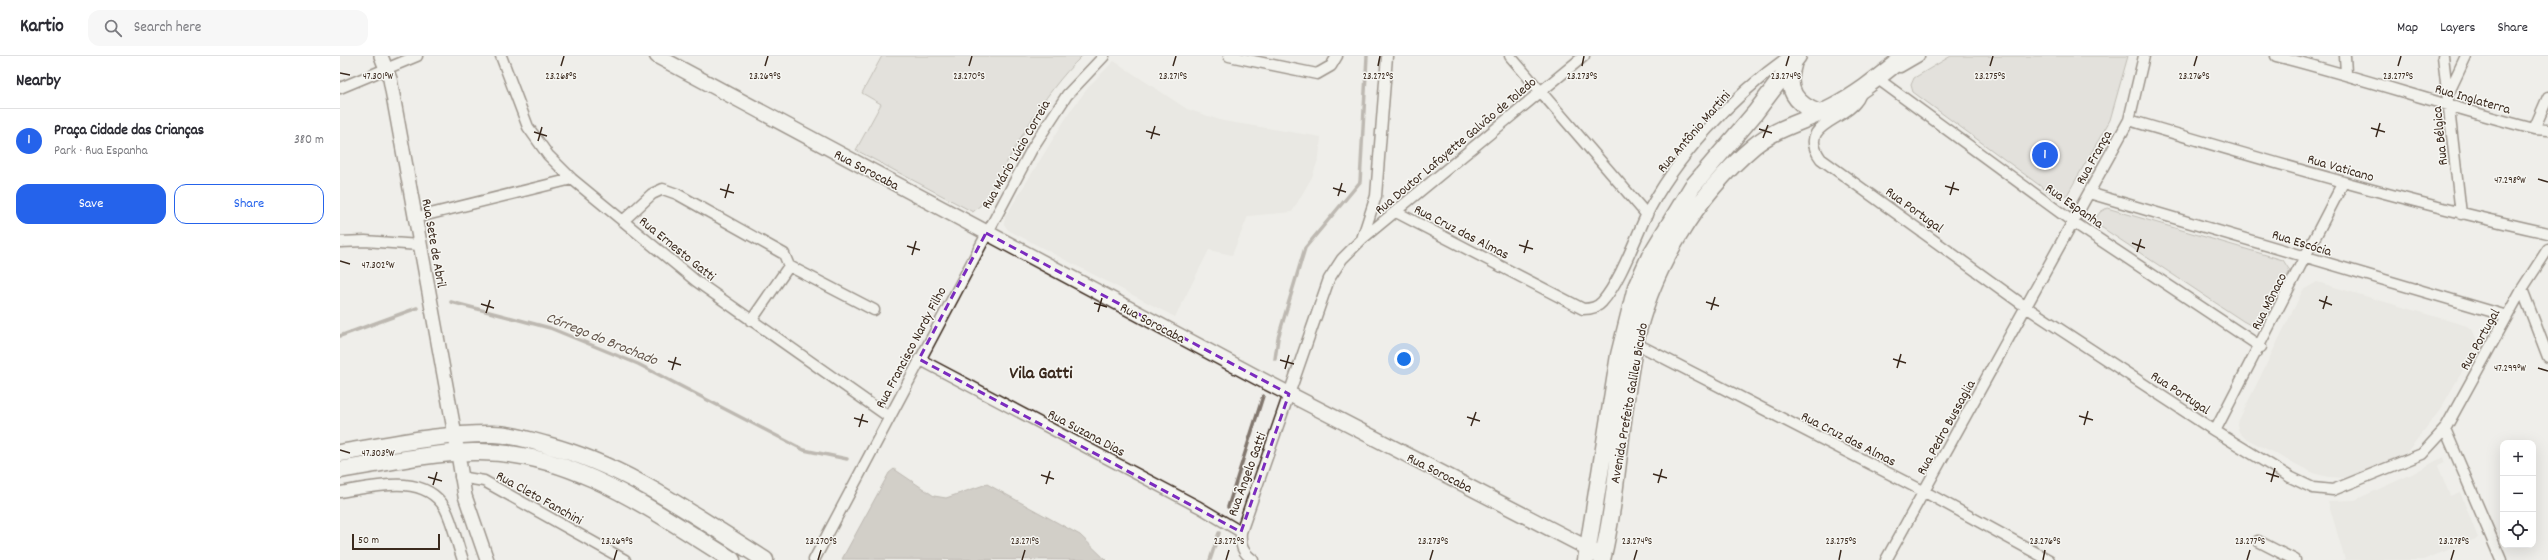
<!DOCTYPE html>
<html lang="en">
<head>
<meta charset="utf-8">
<style>
  body { margin:0; font-family:Dekko,sans-serif; background:#f7f7f7; color:#2b2b33 }
  .controls { position:absolute; right:12px; bottom:12px; display:grid; overflow:hidden; border-radius:8px; box-shadow:0 4px 16px #0002 }
  .controls button { width:36px; height:36px; display:grid; place-items:center; padding:0; border:0; border-bottom:1px solid #e1e1e2; background:#fff; color:#2b2b33; font:20px sans-serif }
  .scale { position:absolute; left:12px; bottom:10px; width:88px; box-sizing:border-box; padding-left:4px; border:2px solid #3b2a1e; border-top:0; font-size:11px; line-height:14px; white-space:nowrap; color:#3b2a1e; -webkit-text-stroke:3px #f6f6f2; paint-order:stroke }
  .you { position:absolute; left:1064px; top:303px; width:14px; height:14px; margin:-10px; border:3px solid #fff; border-radius:50%; background:#1a73e8; box-shadow:0 0 0 6px #1a73e833 }
  .badge { display:grid; place-items:center; width:26px; height:26px; border-radius:50%; background:#2563eb; color:#fff; font-size:13px; font-weight:700 }
  .pin { position:absolute; translate:-50% -50%; border:2px solid #fff; box-shadow:0 1px 4px #0006 }
  .list { margin:0; padding:0; list-style:none }
  h2 { display:flex; justify-content:space-between; align-items:center; height:52px; margin:0; padding:0 16px; font-size:17px }
  h2 small { font-size:13px; font-weight:400; color:#7c7c81 }
  .list li { display:grid; grid-template-columns:26px 1fr auto; gap:12px; align-items:center; box-sizing:border-box; height:64px; padding:0 16px; border-top:1px solid #e1e1e2 }
  .list b { display:block; font-size:15px; white-space:nowrap }
  .list p { margin:0; font-size:13px; white-space:nowrap; color:#7c7c81 }
  .list em { font-size:13px; font-style:normal; color:#7c7c81 }
  .actions { display:flex; gap:8px; padding:12px 16px }
  .actions a { flex:1; padding:9px 0; border:1px solid #2563eb; border-radius:12px; text-align:center; font-size:14px; color:#2563eb }
  .actions .main { background:#2563eb; color:#fff }
  .icon { flex:none; width:22px; height:22px; fill:none; stroke:currentColor; stroke-width:2; stroke-linecap:round; stroke-linejoin:round }
  .map { position:relative; flex:none; width:2208px; height:504px; overflow:hidden }
  header { display:flex; align-items:center; gap:24px; box-sizing:border-box; height:56px; padding:0 20px; background:#fff; border-bottom:1px solid #e1e1e2 }
  header strong { font-size:19px }
  nav { display:flex; gap:22px; margin-inline-start:auto; font-size:14px }
  .search { width:280px; height:36px; background:#f7f7f7; display:flex; align-items:center; gap:10px; box-sizing:border-box; padding:0 14px; border-radius:12px; color:#7c7c81; font-size:15px }
  main { display:flex }
  aside { flex:1; background:#fff }
  .map>svg:first-child { display:block }
  .built { fill:#e2dfdb }
  .green { fill:#d4d1cc; stroke:#887e75 }
  .water { fill:#afa8a1; stroke:#81766d }
  .lines { fill:none; stroke-linecap:round; stroke-linejoin:round }
  .stream { stroke:#81766d; stroke-width:3.5 }
  .minor-casing { stroke:#3b2a1e; stroke-width:13 }
  .tertiary-casing { stroke:#3b2a1e; stroke-width:16 }
  .secondary-casing { stroke:#3b2a1e; stroke-width:17 }
  .primary-casing { stroke:#3b2a1e; stroke-width:19 }
  .minor { stroke:#f6f6f2; stroke-width:10 }
  .tertiary { stroke:#f6f6f2; stroke-width:13 }
  .secondary { stroke:#f6f6f2; stroke-width:14 }
  .primary { stroke:#f6f6f2; stroke-width:16 }
  .marked { fill:none; stroke:#7b2cbf; stroke-width:3; stroke-dasharray:8 5; stroke-linejoin:round }
  .ticks { fill:none; stroke:#3b2a1e; stroke-width:1.5 }
  .labels { text-anchor:middle; stroke-width:3; stroke-linejoin:round; paint-order:stroke }
  .street-label { font-size:14px; fill:#3b2a1e; stroke:#f6f6f2 }
  .water-label { font-size:15px; font-style:italic; fill:#64564c; stroke:#f6f6f2 }
  .district-label { font-size:18px; font-weight:bold; fill:#3b2a1e; stroke:#f6f6f2 }
  .ticks-label { font-size:10px; text-anchor:middle; fill:#3b2a1e; stroke:#f6f6f2; stroke-width:3; stroke-linejoin:round; paint-order:stroke }
</style>
</head>
<body>
<header>
<strong>Kartio</strong>
<div class="search"><svg class="icon" aria-label="search" viewBox="0 0 24 24"><circle cx="10" cy="10" r="6"/><path d="M15 15l6 6"/></svg>Search here</div>
<nav><a>Map</a><a>Layers</a><a>Share</a></nav>
</header>
<main>
<aside>
<h2>Nearby<small></small></h2>
<ul class="list">
<li><span class="badge">1</span><div><b>Praça Cidade das Crianças</b><p>Park · Rua Espanha</p></div><em>380 m</em></li>
</ul>
<div class="actions"><a class="main">Save</a><a>Share</a></div>
</aside>
<div class="map">
<svg width="2208" height="504" viewBox="0 0 2208 504">
  <rect width="100%" height="100%" fill="#efeeea"/>
  <filter id="ink" filterUnits="userSpaceOnUse"><feTurbulence type="fractalNoise" baseFrequency=".025" numOctaves="2"/><feDisplacementMap in="SourceGraphic" scale="8" xChannelSelector="R" yChannelSelector="G"/><feConvolveMatrix kernelMatrix="1 2 1 2 8 2 1 2 1" color-interpolation-filters="sRGB"/></filter>
  <g filter="url(#ink)">
    <!-- built -->
    <path class="built" d="M 774,5 L 847,53 L 883,65 L 981,81 L 979,101 L 972,121 L 952,156 L 908,160 L 892,199 L 869,194 L 835,261 L 668,174 L 664,168 L 665,161 L 731,54 L 751,28 Z
      M 1977,226 L 2127,270 L 2133,275 L 2137,285 L 2135,293 L 2100,354 L 2067,396 L 2014,420 L 2005,422 L 1988,421 L 1973,417 L 1905,382 L 1899,376 L 1897,368 L 1963,234 Z
      M 2103,401 L 2105,407 L 2098,410 L 2110,440 L 2120,436 L 2138,482 L 2083,504 L 2005,504 L 1988,445 L 2015,444 L 2072,418 Z"/>
    <!-- green -->
    <path class="green" d="M 542,0 L 742,0 C 700,40 674,95 645,145 L 633,156 L 516,94 L 541,48 L 522,37 Z
      M 1611,0 L 1788,0 L 1770,64 L 1727,139 L 1714,140 L 1573,36 L 1571,29 L 1574,22 Z
      M 1767,152 L 1943,204 L 1950,215 L 1922,269 L 1912,270 L 1903,265 L 1758,169 L 1756,162 L 1760,156 Z"/>
    <!-- water -->
    <path class="water" d="M 554,413 L 594,440 L 606,442 L 647,428 L 740,479 L 766,504 L 502,503 L 549,417 Z"/>
    <g class="lines">
      <!-- stream -->
      <path class="stream" d="M 111,246 L 210,272 L 298,308 L 464,394 L 507,403
        M 0,280 L 77,252
        M 935,303 L 938,282 L 965,192 L 1020,126 L 1027,0
        M 888,451 L 923,340
        M 870,504 L 879,477"/>
      <defs>
        <path id="minor" d="M 161,0 L 188,71 L 208,99 L 232,123 L 356,225 L 549,361
          M 889,0 L 977,18 L 991,10 L 997,0
          M 1170,0 L 1307,159
          M 1936,0 C 2023,22 2108,51 2194,73 L 2208,74
          M 2005,0 L 2006,17
          M 2103,0 L 2121,158
          M 1560,11 L 1579,0
          M 1542,21 L 1538,23 L 1733,166 L 1921,291
          M 0,32 L 77,0
          M 1522,35 C 1520,39 1519,43 1516,46 C 1503,65 1456,69 1481,103 L 1686,251 L 1875,375 L 1950,421 L 1973,432 L 1993,434 L 2082,398 L 2105,373 L 2182,233 L 2208,193
          M 2108,38 L 2126,0
          M 1789,64 C 1928,105 2066,146 2208,177
          M 2194,73 L 2208,41
          M 1749,137 L 2167,260
          M 1056,156 L 1243,253 C 1249,253 1257,252 1262,246 C 1279,227 1294,186 1305,162 C 1335,101 1394,39 1449,0
          M 74,162 L 232,123
          M 283,165 L 312,138 L 323,133 L 337,138 L 444,198 L 449,210 L 411,265
          M 1022,183 L 1244,0
          M 0,186 L 25,185 L 79,189
          M 449,210 L 534,254
          M 2182,233 L 2208,301
          M 1295,287 L 1585,436 L 1709,504
          M 579,303 L 859,451 L 901,476
          M 2105,373 L 2161,504
          M 1875,375 L 2003,127
          M 120,421 L 144,425 L 285,504
          M 0,436 C 33,431 84,416 105,452 C 113,467 117,488 123,504
          M 1918,485 L 1955,504
          M 474,504 L 693,91 L 727,39 L 764,0
          M 913,504 C 902,496 900,489 901,476 L 989,223 L 1002,203 L 1022,183 L 1036,140 L 1047,0
          M 1546,504 L 1789,64 L 1804,0"/>
        <path id="tertiary" d="M 41,0 L 50,23 L 113,368 L 125,440 L 147,504"/>
        <path id="secondary" d="M 317,0 L 924,325 L 1257,497"/>
        <path id="primary" d="M 1453,9 C 1445,34 1456,48 1479,57
          M 0,397 C 50,389 103,377 153,378 C 171,378 189,384 207,389 C 289,411 353,459 425,504
          M 0,414 C 44,407 88,397 133,396 C 230,393 313,455 392,504
          M 1246,504 L 1279,299 L 1296,231 L 1310,200 L 1352,131 L 1415,57 L 1458,0
          M 1262,504 C 1279,433 1280,359 1295,288 C 1310,215 1356,139 1414,90 C 1437,71 1467,65 1493,51 C 1520,37 1541,19 1565,0"/>
      </defs>
      <!-- minor casing -->
      <use href="#minor" class="minor-casing"/>
      <!-- tertiary casing -->
      <use href="#tertiary" class="tertiary-casing"/>
      <!-- secondary casing -->
      <use href="#secondary" class="secondary-casing"/>
      <!-- primary casing -->
      <use href="#primary" class="primary-casing"/>
      <!-- minor -->
      <use href="#minor" class="minor"/>
      <!-- tertiary -->
      <use href="#tertiary" class="tertiary"/>
      <!-- secondary -->
      <use href="#secondary" class="secondary"/>
      <!-- primary -->
      <use href="#primary" class="primary"/>
    </g>
  </g>
  <!-- marked area -->
  <path d="M0 0H2208V504H0ZM 646,177 L 949,338 L 901,476 L 579,303 Z" fill="#efeeea" fill-opacity=".55" fill-rule="evenodd"/>
  <path class="marked" d="M 646,177 L 949,338 L 901,476 L 579,303 Z"/>
  <!-- ticks -->
  <path class="ticks" d="M 221,10 L 224,0M 425,10 L 428,0M 629,10 L 632,0M 833,10 L 836,0M 1038,10 L 1040,0M 1242,10 L 1244,0M 1446,10 L 1449,0M 1650,10 L 1653,0M 1854,10 L 1857,0M 2058,10 L 2061,0M 0,17 L 10,19M 2031,72 L 2045,76M 1419,73 L 1432,77M 806,75 L 820,79M 194,76 L 207,80M 2036,81 L 2040,67M 1423,82 L 1428,69M 811,83 L 815,70M 198,85 L 202,71M 2198,123 L 2208,126M 1605,130 L 1619,134M 993,132 L 1006,136M 380,133 L 394,137M 1610,139 L 1614,126M 998,140 L 1002,127M 385,142 L 389,128M 1792,187 L 1805,192M 1179,189 L 1193,193M 567,190 L 580,194M 1797,196 L 1801,183M 1184,197 L 1188,184M 572,199 L 576,185M 0,205 L 10,208M 1979,244 L 1992,249M 1366,246 L 1379,250M 754,247 L 767,251M 141,248 L 154,252M 1983,253 L 1987,240M 1371,254 L 1375,241M 758,256 L 762,242M 146,257 L 150,244M 1553,303 L 1566,307M 940,304 L 954,308M 328,305 L 341,309M 1557,312 L 1561,298M 2198,312 L 2208,315M 945,313 L 949,299M 332,314 L 336,301M 1739,360 L 1753,364M 1127,361 L 1140,365M 514,362 L 528,366M 1744,369 L 1748,355M 1131,370 L 1136,356M 519,371 L 523,358M 0,394 L 10,397M 1926,417 L 1939,421M 1313,418 L 1327,422M 701,419 L 714,423M 88,421 L 102,425M 1931,426 L 1935,412M 1318,427 L 1322,413M 706,428 L 710,415M 93,429 L 97,416M 274,504 L 277,494M 478,504 L 481,494M 682,504 L 685,494M 886,504 L 889,494M 1090,504 L 1093,494M 1294,504 L 1297,494M 1499,504 L 1501,494M 1703,504 L 1705,494M 1907,504 L 1910,494M 2111,504 L 2114,494"/>
  <g class="labels">
    <!-- street labels -->
    <g class="street-label">
      <text transform="translate(2133 42) rotate(16)" y="5">Rua Inglaterra</text>
      <text transform="translate(1353 75) rotate(-49)" y="5">Rua Antônio Martini</text>
      <text transform="translate(2099 80) rotate(-96)" y="5">Rua Bélgica</text>
      <text transform="translate(1115 89) rotate(-40)" y="5">Rua Doutor Lafayette Galvão de Toledo</text>
      <text transform="translate(675 98) rotate(-60)" y="5">Rua Mário Lúcio Correia</text>
      <text transform="translate(1753 101) rotate(-61)" y="5">Rua França</text>
      <text transform="translate(2001 111) rotate(16)" y="5">Rua Vaticano</text>
      <text transform="translate(527 113) rotate(28)" y="5">Rua Sorocaba</text>
      <text transform="translate(1735 149) rotate(35)" y="5">Rua Espanha</text>
      <text transform="translate(1575 153) rotate(36)" y="5">Rua Portugal</text>
      <text transform="translate(1122 175) rotate(27)" y="5">Rua Cruz das Almas</text>
      <text transform="translate(1962 186) rotate(17)" y="5">Rua Escócia</text>
      <text transform="translate(95 187) rotate(80)" y="5">Rua Sete de Abril</text>
      <text transform="translate(338 192) rotate(39)" y="5">Rua Ernesto Gatti</text>
      <text transform="translate(1928 245) rotate(-63)" y="5">Rua Mônaco</text>
      <text transform="translate(813 266) rotate(28)" y="5">Rua Sorocaba</text>
      <text transform="translate(2139 283) rotate(-61)" y="5">Rua Portugal</text>
      <text transform="translate(570 291) rotate(-62)" y="5">Rua Francisco Nardy Filho</text>
      <text transform="translate(1841 336) rotate(33)" y="5">Rua Portugal</text>
      <text transform="translate(1288 347) rotate(-80)" y="5">Avenida Prefeito Galileu Bicudo</text>
      <text transform="translate(1605 371) rotate(-61)" y="5">Rua Pedro Bussaglia</text>
      <text transform="translate(747 376) rotate(28)" y="5">Rua Suzana Dias</text>
      <text transform="translate(1509 382) rotate(27)" y="5">Rua Cruz das Almas</text>
      <text transform="translate(1100 416) rotate(27)" y="5">Rua Sorocaba</text>
      <text transform="translate(906 418) rotate(-70)" y="5">Rua Ângelo Gatti</text>
      <text transform="translate(200 441) rotate(29)" y="5">Rua Cleto Fanchini</text>
    </g>
    <!-- water labels -->
    <g class="water-label">
      <text transform="translate(262 282) rotate(22)" y="5">Córrego do Brochado</text>
    </g>
    <!-- district labels -->
    <g class="district-label">
      <text x="701" y="322">Vila Gatti</text>
    </g>
  </g>
  <g class="ticks-label">
    <text x="38" y="23">47.301°W</text>
    <text x="221" y="23">23.268°S</text>
    <text x="425" y="23">23.269°S</text>
    <text x="629" y="23">23.270°S</text>
    <text x="833" y="23">23.271°S</text>
    <text x="1038" y="23">23.272°S</text>
    <text x="1242" y="23">23.273°S</text>
    <text x="1446" y="23">23.274°S</text>
    <text x="1650" y="23">23.275°S</text>
    <text x="1854" y="23">23.276°S</text>
    <text x="2058" y="23">23.277°S</text>
    <text x="2170" y="127">47.298°W</text>
    <text x="38" y="212">47.302°W</text>
    <text x="2170" y="315">47.299°W</text>
    <text x="38" y="400">47.303°W</text>
    <text x="277" y="488">23.269°S</text>
    <text x="481" y="488">23.270°S</text>
    <text x="685" y="488">23.271°S</text>
    <text x="889" y="488">23.272°S</text>
    <text x="1093" y="488">23.273°S</text>
    <text x="1297" y="488">23.274°S</text>
    <text x="1501" y="488">23.275°S</text>
    <text x="1705" y="488">23.276°S</text>
    <text x="1910" y="488">23.277°S</text>
    <text x="2114" y="488">23.278°S</text>
  </g>
</svg>
<div class="controls">
<button>+</button>
<button>−</button>
<button><svg class="icon" aria-label="locate" viewBox="0 0 24 24"><circle cx="12" cy="12" r="6"/><path d="M12 2v4M12 18v4M2 12h4M18 12h4"/></svg></button>
</div>
<div class="scale">50 m</div>
<div class="you"></div>
<div class="pin badge" style="left:1705px;top:99px">1</div>
</div>
</main>
</body>
</html>
